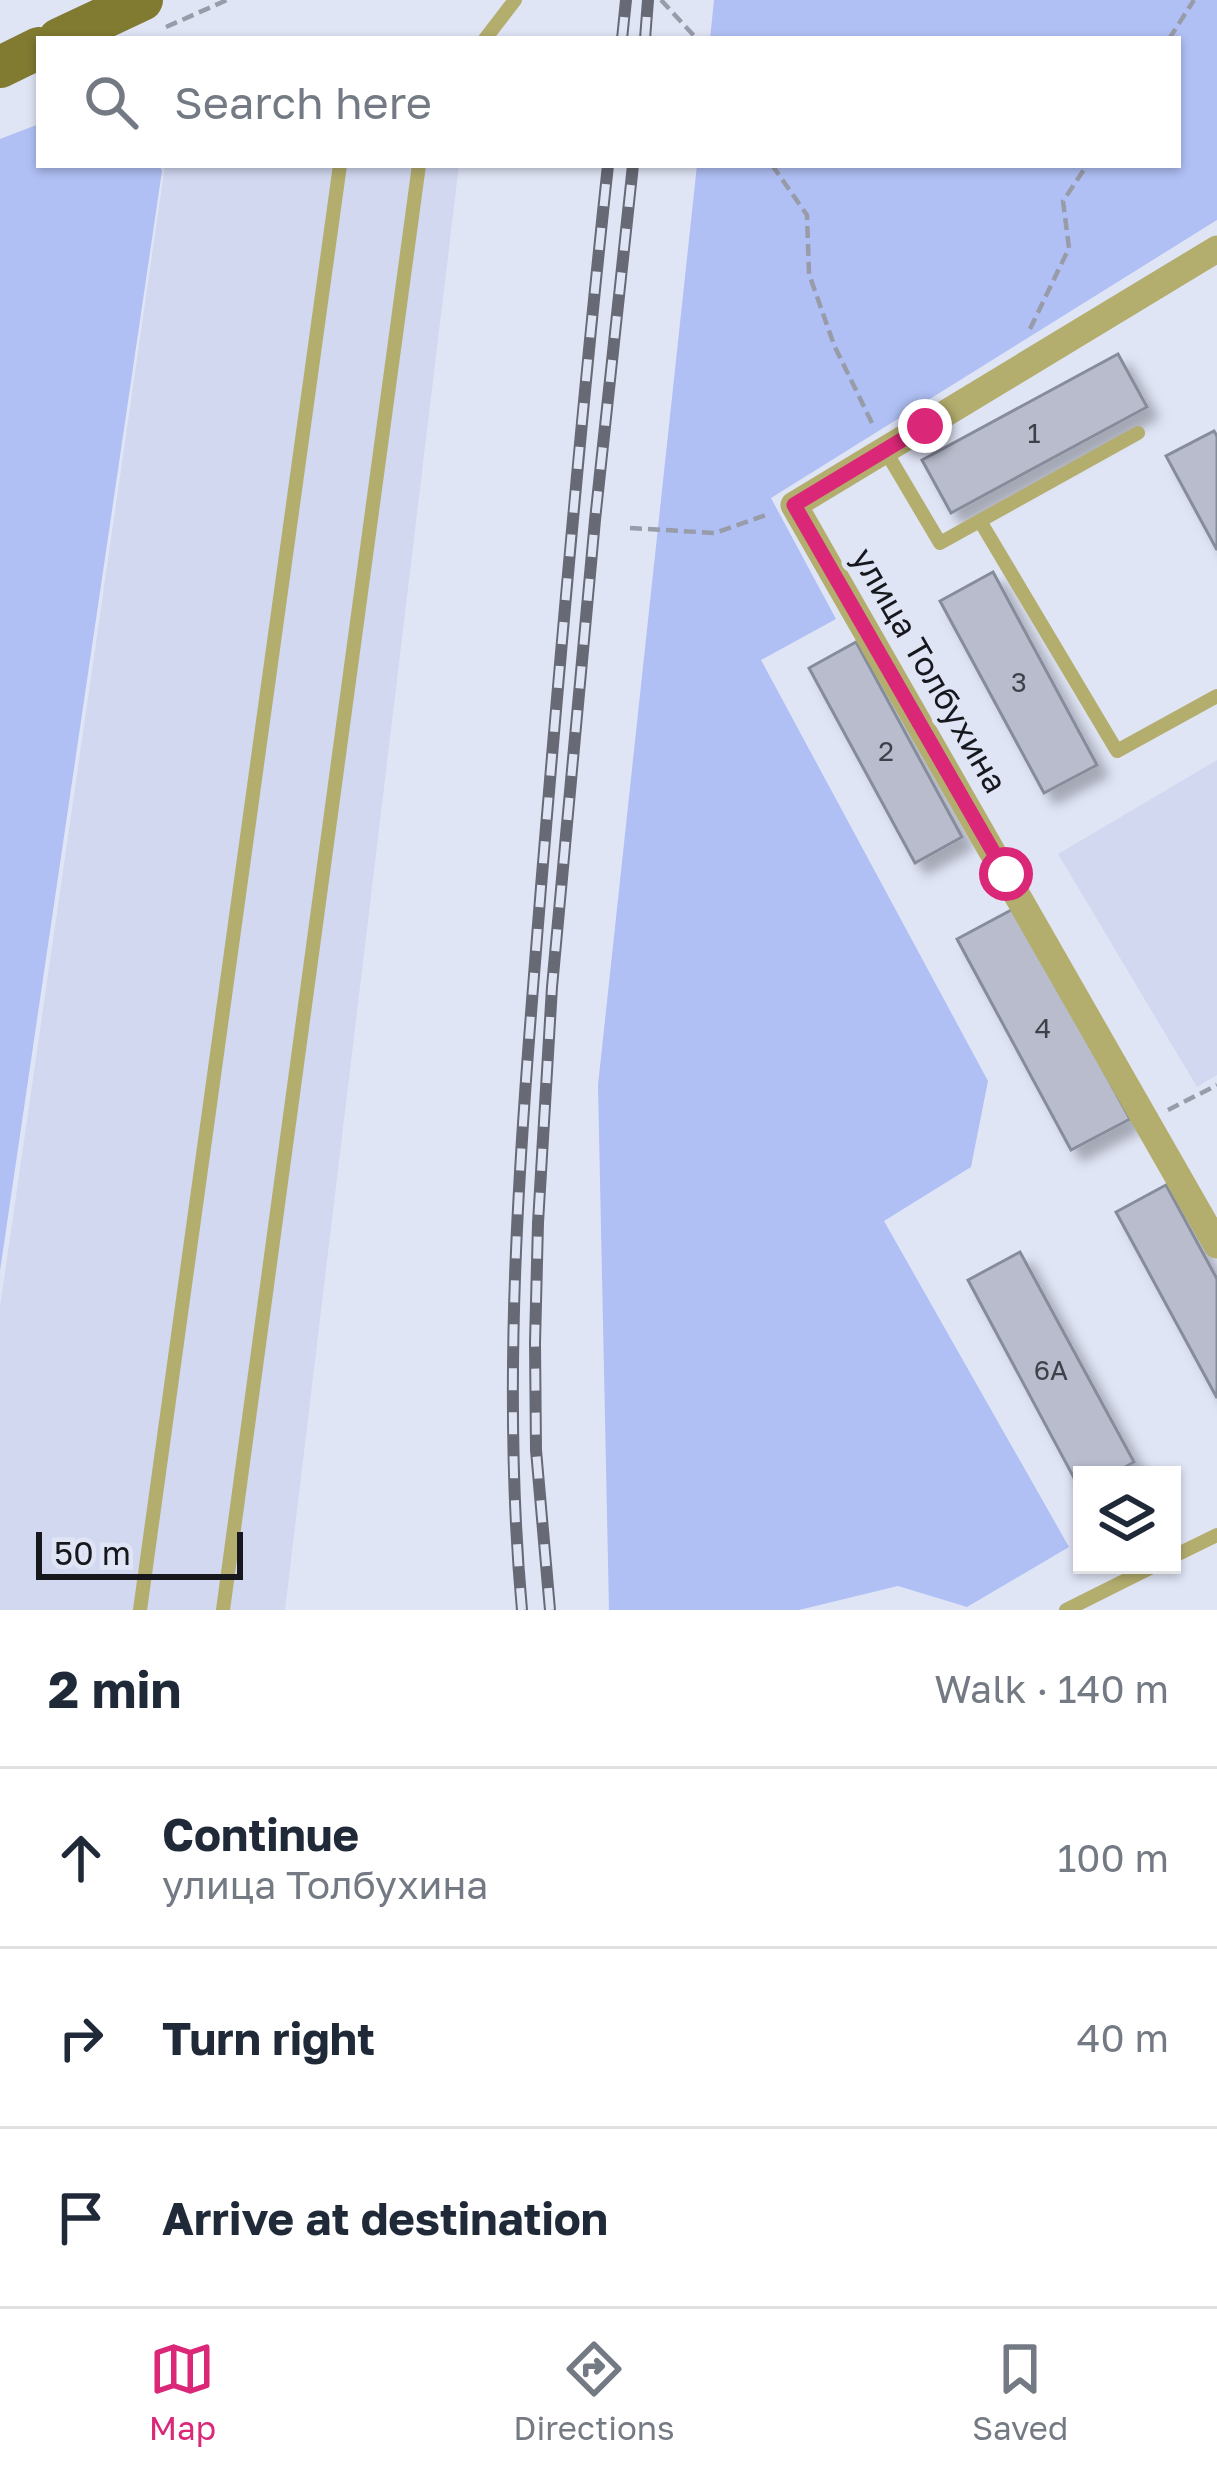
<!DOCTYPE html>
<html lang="en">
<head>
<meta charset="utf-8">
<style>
  body { margin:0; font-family:"Golos Text",sans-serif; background:#f6f6f7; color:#1f2937 }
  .controls { position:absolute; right:36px; bottom:36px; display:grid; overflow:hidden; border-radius:0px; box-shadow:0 3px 9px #0004 }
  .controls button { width:108px; height:108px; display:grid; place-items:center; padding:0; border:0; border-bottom:3px solid #e0e1e3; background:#fff; color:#1f2937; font:60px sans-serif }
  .scale { position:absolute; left:36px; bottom:30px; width:207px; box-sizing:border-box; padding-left:12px; border:6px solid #17181e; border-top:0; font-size:33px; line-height:42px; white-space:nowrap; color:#17181e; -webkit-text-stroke:9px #e0e5f6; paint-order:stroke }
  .stop { position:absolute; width:36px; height:36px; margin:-27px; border:9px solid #db2777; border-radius:50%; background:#fff }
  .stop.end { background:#db2777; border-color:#fff; box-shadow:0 3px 12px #0008 }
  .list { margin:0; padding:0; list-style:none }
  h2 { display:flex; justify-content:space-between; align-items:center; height:156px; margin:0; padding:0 48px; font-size:51px }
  h2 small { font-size:39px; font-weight:400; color:#747a83 }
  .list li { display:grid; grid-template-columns:78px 1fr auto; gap:36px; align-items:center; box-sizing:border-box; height:180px; padding:0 48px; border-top:3px solid #e0e1e3 }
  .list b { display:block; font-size:45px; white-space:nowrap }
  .list p { margin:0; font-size:39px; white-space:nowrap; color:#747a83 }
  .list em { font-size:39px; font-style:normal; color:#747a83 }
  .icon { flex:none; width:66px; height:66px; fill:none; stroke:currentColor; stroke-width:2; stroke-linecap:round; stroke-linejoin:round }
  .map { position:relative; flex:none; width:1217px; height:1610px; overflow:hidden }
  .search { position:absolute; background:#fff; box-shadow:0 3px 9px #0004; left:36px; right:36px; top:36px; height:132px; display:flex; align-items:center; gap:30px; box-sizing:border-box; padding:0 42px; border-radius:0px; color:#747a83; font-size:45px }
  .sheet { height:696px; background:#fff }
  nav { display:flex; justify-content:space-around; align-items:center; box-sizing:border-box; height:168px; border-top:3px solid #e0e1e3; background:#fff; font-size:33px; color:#747a83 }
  nav a { display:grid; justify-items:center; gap:6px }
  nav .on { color:#db2777 }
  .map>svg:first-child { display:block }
  .built { fill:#d1d8f0 }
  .green { fill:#b0c0f5 }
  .building { fill:#b8bccc; stroke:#878c9b; stroke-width:3; filter:url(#shadow) }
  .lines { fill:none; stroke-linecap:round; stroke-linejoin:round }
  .path { stroke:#989ba8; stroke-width:4.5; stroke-dasharray:12 6; stroke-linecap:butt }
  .lane { stroke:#b3ad6e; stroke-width:14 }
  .street { stroke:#b3ad6e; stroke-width:27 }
  .primary { stroke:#817a31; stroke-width:42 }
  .rail-casing { stroke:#676a74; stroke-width:12 }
  .rail { stroke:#e0e5f6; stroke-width:8; stroke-dasharray:22; stroke-linecap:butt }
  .route { stroke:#db2777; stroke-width:15 }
  .labels { text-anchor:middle; stroke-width:10; stroke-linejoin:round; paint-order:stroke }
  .number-label { font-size:27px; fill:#3f414a }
  .street-label { font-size:33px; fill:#17181e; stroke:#e0e5f6 }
</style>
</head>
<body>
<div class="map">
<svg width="1217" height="1610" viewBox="0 0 1217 1610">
  <defs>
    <filter id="shadow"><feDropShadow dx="11" dy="11" stdDeviation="6" flood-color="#0004"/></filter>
  </defs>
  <rect width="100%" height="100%" fill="#e0e5f6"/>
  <!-- built -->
  <path class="built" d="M 165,165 L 459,165 L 285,1610 L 0,1610 L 0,1307 Z
    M 1217,760 L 1217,1075 L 1197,1087 L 1058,854 Z"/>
  <!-- green -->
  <path class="green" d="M 714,0 L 1217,0 L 1217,220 L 771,498 L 836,619 L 761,660 L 988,1081 L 971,1167 L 884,1221 L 1069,1547 L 967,1607 L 898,1586 L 799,1610 L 609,1610 L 598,1085 L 697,165 L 1178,165 L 1178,39 L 710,39 Z
    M 39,124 L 39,165 L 159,165 L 162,171 L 0,1271 L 0,139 Z"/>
  <!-- building -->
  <path class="building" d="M 1118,354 L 1147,407 L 951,513 L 922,460 Z
    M 1214,431 L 1217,436 L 1217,550 L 1166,456 Z
    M 993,572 L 1097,765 L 1044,793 L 940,601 Z
    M 856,642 L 962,837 L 915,863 L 809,668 Z
    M 1015,908 L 1130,1119 L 1071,1150 L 957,939 Z
    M 1166,1185 L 1217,1279 L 1217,1398 L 1116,1212 Z
    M 1020,1252 L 1134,1462 L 1111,1475 L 1082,1475 L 1081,1491 L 968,1280 Z"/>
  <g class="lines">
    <!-- path -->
    <path class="path" d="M 661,0 L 697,39
      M 166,27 L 227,0
      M 1169,39 L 1194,0
      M 772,165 L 807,215 L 809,274 L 834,345 L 872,423
      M 1030,329 L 1069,248 L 1063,201 L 1087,165
      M 630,528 L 715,533 L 766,515
      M 1168,1110 L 1217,1085"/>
    <!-- lane -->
    <path class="lane" d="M 485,39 L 515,0
      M 885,450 L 940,543 L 1138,433
      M 980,521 L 1117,751 L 1217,696
      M 1172,1557 L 1217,1535
      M 140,1610 L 340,165
      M 223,1610 L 419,165
      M 1066,1610 L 1156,1565"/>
    <!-- street -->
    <path class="street" d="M 1217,249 L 794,505 L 1217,1245"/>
    <!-- primary -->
    <path class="primary" d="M 59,39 L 142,0
      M 0,67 L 39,48"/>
    <defs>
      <path id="rail" d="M 622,39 L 626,0
        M 645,39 L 648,0
        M 522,1610 C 500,1369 522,1127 541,887 C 561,646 582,405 608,165
        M 550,1610 L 536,1450 L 535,1343 L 538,1223 L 552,987 L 595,520 L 633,165"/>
    </defs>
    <!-- rail casing -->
    <use href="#rail" class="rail-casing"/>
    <!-- rail -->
    <use href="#rail" class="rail"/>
  </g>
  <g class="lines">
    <!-- route -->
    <path class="route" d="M 925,426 L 794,505 L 1006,874"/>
  </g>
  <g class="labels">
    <!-- number labels -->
    <g class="number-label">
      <text x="1034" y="443">1</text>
      <text x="1019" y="692">3</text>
      <text x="886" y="761">2</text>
      <text x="1043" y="1038">4</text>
      <text x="1051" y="1380">6А</text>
    </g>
    <!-- street labels -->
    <g class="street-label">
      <text transform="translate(930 670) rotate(60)" y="12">улица Толбухина</text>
    </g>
  </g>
</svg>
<div class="controls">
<button><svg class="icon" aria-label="layers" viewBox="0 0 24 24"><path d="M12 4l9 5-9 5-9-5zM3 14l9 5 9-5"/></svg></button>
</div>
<div class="scale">50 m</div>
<div class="stop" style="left:1006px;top:874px"></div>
<div class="stop end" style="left:925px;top:426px"></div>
<div class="search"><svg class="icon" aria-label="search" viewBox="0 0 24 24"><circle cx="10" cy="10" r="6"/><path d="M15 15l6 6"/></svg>Search here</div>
</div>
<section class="sheet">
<h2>2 min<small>Walk · 140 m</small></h2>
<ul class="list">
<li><svg class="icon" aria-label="ahead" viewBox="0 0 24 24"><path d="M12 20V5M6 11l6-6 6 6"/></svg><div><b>Continue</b><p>улица Толбухина</p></div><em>100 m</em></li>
<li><svg class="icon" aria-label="right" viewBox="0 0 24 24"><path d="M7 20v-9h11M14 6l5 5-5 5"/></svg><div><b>Turn right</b></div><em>40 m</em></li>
<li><svg class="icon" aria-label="arrive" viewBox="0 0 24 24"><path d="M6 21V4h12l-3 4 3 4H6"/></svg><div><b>Arrive at destination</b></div></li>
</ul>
</section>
<nav>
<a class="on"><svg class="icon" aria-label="map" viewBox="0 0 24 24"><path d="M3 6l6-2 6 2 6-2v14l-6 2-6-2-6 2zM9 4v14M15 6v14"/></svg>Map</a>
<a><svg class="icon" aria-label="directions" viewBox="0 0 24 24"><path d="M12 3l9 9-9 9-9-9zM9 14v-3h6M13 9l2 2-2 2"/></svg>Directions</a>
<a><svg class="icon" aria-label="saved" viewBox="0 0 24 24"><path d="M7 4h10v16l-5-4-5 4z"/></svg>Saved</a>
</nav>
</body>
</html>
